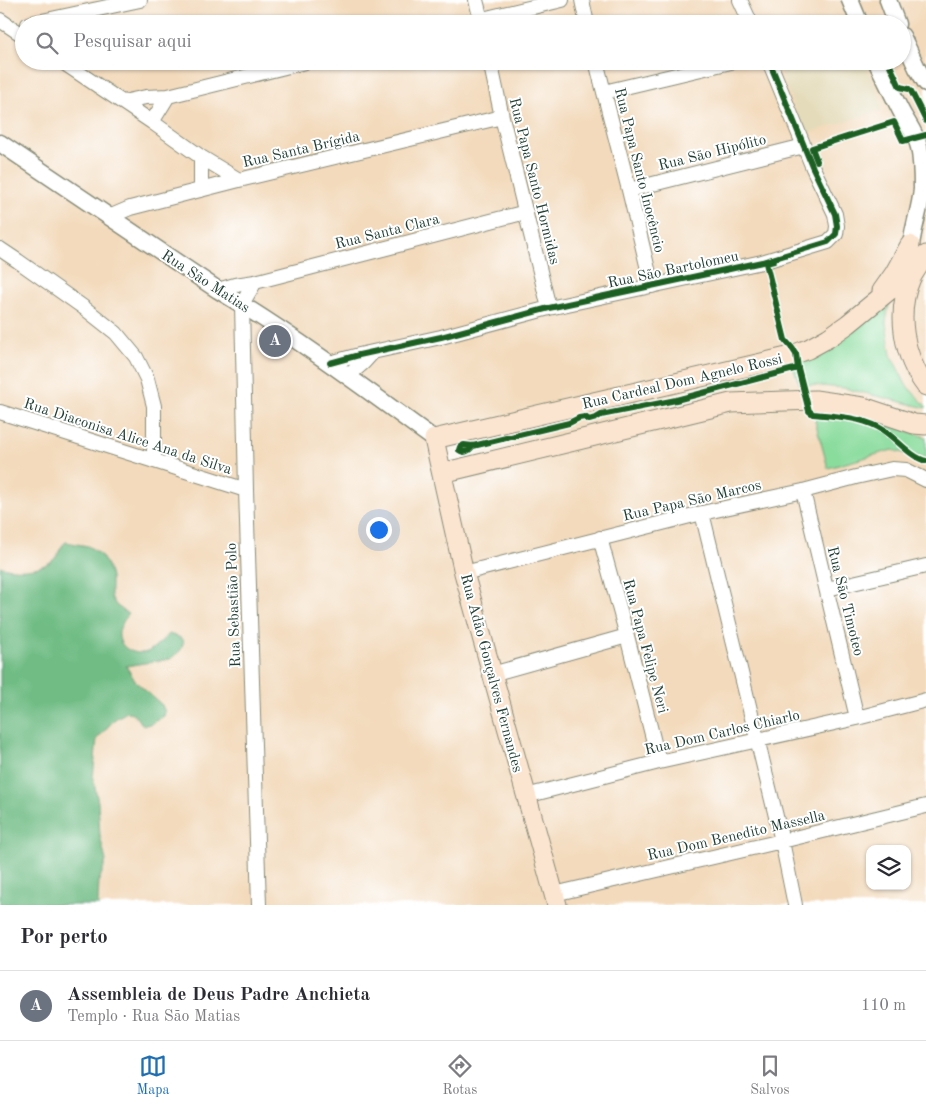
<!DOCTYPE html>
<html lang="pt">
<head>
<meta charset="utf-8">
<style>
  body { margin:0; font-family:"Old Standard TT",serif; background:#f2f2f3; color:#2b2b33 }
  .controls { position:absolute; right:15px; bottom:15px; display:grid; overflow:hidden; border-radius:10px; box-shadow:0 1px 4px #0004 }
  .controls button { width:45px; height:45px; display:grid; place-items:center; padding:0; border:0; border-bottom:1px solid #e1e1e2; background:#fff; color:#2b2b33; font:25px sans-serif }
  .you { position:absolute; left:378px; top:529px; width:18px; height:18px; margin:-12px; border:4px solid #fff; border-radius:50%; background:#1a73e8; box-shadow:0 0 0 8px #1a73e833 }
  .badge { display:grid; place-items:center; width:32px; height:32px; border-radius:50%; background:#1f6fb2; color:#fff; font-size:16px; font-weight:700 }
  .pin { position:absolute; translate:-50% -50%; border:2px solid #fff; box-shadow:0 1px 5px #0006 }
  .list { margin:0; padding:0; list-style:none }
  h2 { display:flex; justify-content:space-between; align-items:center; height:65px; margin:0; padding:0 20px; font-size:21px }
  h2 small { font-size:16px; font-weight:400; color:#7c7c81 }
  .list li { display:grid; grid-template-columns:32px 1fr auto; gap:15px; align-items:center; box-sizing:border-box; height:70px; padding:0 20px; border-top:1px solid #e1e1e2 }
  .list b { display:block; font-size:19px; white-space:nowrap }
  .list p { margin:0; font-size:16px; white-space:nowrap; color:#7c7c81 }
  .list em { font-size:16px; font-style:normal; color:#7c7c81 }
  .icon { flex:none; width:28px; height:28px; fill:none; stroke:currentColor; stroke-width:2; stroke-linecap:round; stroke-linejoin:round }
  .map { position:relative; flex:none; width:926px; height:905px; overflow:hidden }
  .search { position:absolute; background:#fff; box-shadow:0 1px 4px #0004; left:15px; right:15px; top:15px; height:55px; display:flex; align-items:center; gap:12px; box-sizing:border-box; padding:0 18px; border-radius:28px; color:#7c7c81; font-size:19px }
  .sheet { height:135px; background:#fff }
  nav { display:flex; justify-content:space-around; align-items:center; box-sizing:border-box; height:70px; border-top:1px solid #e1e1e2; background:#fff; font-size:14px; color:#7c7c81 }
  nav a { display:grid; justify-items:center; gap:2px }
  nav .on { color:#1f6fb2 }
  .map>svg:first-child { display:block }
  .built { fill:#e4dbba }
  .green { fill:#8adc9d; stroke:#548c68 }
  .forest { fill:#6fbc84; stroke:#477c5c }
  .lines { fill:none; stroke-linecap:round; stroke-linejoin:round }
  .minor-casing { stroke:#898c78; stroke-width:16 }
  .tertiary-casing { stroke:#898c78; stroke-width:19 }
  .secondary-casing { stroke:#898c78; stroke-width:21 }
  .minor { stroke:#fff; stroke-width:14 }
  .tertiary { stroke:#fff; stroke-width:16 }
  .secondary { stroke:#fce5d0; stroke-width:19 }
  .cycleway-casing { stroke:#fff; stroke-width:9 }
  .cycleway { stroke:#1b5e20; stroke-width:6 }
  .labels { text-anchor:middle; stroke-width:4; stroke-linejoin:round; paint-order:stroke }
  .street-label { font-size:15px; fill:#1f3d34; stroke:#fff }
</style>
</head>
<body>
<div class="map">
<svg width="926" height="905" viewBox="0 0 926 905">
  <rect width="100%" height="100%" fill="#fff"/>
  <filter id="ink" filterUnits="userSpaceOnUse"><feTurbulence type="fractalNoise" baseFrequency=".02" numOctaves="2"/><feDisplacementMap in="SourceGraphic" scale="10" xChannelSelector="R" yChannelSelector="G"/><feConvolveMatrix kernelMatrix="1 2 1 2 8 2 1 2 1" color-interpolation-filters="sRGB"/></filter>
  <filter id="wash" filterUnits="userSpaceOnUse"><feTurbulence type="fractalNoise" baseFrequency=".0096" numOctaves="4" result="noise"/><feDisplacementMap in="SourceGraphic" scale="20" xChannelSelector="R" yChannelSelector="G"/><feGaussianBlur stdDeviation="1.12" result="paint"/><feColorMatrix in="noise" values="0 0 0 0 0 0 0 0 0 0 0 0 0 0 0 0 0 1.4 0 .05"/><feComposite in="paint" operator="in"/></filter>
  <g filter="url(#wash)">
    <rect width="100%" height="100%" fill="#f3dabc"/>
    <!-- built -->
    <path class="built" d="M 776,61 L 864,61 L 883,104 L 881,111 L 808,133 L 803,129 Z"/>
    <!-- green -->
    <path class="green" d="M 891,290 L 886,323 L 891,355 L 906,385 L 926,406 L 926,408 L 844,388 L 800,384 L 794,370 L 795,357 Z
      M 812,410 L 854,416 L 897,428 L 926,437 L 926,459 L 892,450 L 828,468 Z"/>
    <!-- forest -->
    <path class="forest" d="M 66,542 L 88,546 L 99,553 L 106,563 L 111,576 L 111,597 L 116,605 L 128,614 C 125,619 120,626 119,632 C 117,647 134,656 147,652 C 152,650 165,638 169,634 L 179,637 L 184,641 L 181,650 L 170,659 L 126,666 L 136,682 L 162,705 L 165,712 L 164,716 L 151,724 L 143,725 L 132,713 L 127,712 L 115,719 L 97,739 L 93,778 L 98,802 L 100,836 L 106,861 L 99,881 L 98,902 L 99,905 L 0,905 L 0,566 C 14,572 45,570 55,558 C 60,552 60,546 66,542 Z"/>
  </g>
  <g filter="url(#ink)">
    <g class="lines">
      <defs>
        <path id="minor" d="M 476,0 L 482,24
          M 582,0 L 587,24
          M 740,0 L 751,24
          M 0,20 L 24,36
          M 28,24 L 140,0
          M 462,24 L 562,0
          M 61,61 L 152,122 L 201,157 L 239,180
          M 490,61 L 502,117 L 549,308
          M 596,61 L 629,190 L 652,286
          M 604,92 L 735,61
          M 123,102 L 146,97 L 168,96 L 309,61
          M 152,122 L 168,96
          M 201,157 L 201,190
          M 629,190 L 804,146
          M 109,217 L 130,208 L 239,180 L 502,117
          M 0,249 L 18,261 L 83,307 L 116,333 L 136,357 L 147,379 L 154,406 L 154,460
          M 255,282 L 242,304 L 246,490 L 259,905
          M 218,290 L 235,285 L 255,282 L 526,212
          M 330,363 L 359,355 L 441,337 L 549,308 L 762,262 L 828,242 L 836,234 L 837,226 L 835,214 L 813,168 L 769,61
          M 348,376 L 363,363 L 373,352
          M 0,412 L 246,490
          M 803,491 L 857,718
          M 702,513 L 782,841 L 795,905
          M 600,538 L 627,636 L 659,762
          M 464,573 L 702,513 L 803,491 L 856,477 L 892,469 L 906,470 L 926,480
          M 827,589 L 926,566
          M 492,674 L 627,636
          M 526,796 L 659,762 L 857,718 L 926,700
          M 554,894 L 782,841 L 926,806"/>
        <path id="tertiary" d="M 850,0 L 860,24
          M 888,0 L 897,24
          M 902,36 L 917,68 L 926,83
          M 876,61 C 885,78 893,96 902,113 C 908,124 916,134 919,147 C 922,161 922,175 922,189 C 920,213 910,234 910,257
          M 0,143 L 218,290 C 293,335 363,387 434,439"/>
        <path id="secondary" d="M 926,255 C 921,263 915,270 911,278 C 896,312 903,357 926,386
          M 882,291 L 894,274 L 910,245
          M 442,473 L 731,403 L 815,400 L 863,407 L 914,424 L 926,425
          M 557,905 L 464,573 L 434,439 L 787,357 L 808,349 L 828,338 L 848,324 L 897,284 L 910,280"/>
      </defs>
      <!-- minor casing -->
      <use href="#minor" class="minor-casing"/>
      <!-- tertiary casing -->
      <use href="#tertiary" class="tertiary-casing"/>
      <!-- secondary casing -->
      <use href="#secondary" class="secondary-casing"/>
      <!-- minor -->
      <use href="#minor" class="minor"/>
      <!-- tertiary -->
      <use href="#tertiary" class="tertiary"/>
      <!-- secondary -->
      <use href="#secondary" class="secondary"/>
      <defs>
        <path id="cycleway" d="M 888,61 L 900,87 L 909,89 L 911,91 L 926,121
          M 817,161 L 812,148 L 894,122 L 903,141 L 926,135
          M 774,261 L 766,263 L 785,340 L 792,348 L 796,354 L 798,368 L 809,411 L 813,414 C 834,416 858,417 878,427 C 894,435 909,457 926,461
          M 330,363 L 359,355 L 441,337 L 549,308 L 762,262 L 828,242 L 836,234 L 837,226 L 835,214 L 813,168 L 769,61
          M 473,446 C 469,451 464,454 459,450 L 460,447 L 464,445 L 473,446 L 569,423 L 579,418 L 585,417 L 589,420 L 596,418 L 601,415 L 676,400 L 798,368"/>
      </defs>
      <!-- cycleway casing -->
      <use href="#cycleway" class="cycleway-casing"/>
      <!-- cycleway -->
      <use href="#cycleway" class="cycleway"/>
    </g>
  </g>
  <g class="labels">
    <!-- street labels -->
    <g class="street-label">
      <text transform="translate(301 149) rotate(-13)" y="5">Rua Santa Brígida</text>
      <text transform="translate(712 152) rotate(-14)" y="5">Rua São Hipólito</text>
      <text transform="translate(640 170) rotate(76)" y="5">Rua Papa Santo Inocêncio</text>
      <text transform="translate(535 181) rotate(76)" y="5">Rua Papa Santo Hormidas</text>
      <text transform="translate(387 231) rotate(-14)" y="5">Rua Santa Clara</text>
      <text transform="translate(673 269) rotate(-12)" y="5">Rua São Bartolomeu</text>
      <text transform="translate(206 281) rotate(33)" y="5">Rua São Matias</text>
      <text transform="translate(682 381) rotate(-13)" y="5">Rua Cardeal Dom Agnelo Rossi</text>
      <text transform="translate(128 436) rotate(18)" y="5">Rua Diaconisa Alice Ana da Silva</text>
      <text transform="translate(692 500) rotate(-13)" y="5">Rua Papa São Marcos</text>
      <text transform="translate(846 601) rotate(76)" y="5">Rua São Timoteo</text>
      <text transform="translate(233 605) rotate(-92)" y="5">Rua Sebastião Polo</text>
      <text transform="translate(646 646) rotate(75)" y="5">Rua Papa Felipe Neri</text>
      <text transform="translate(492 673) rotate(75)" y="5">Rua Adão Gonçalves Fernandes</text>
      <text transform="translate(722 732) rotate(-13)" y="5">Rua Dom Carlos Chiarlo</text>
      <text transform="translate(736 835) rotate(-13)" y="5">Rua Dom Benedito Massella</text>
    </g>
  </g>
</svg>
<div class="controls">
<button><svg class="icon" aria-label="layers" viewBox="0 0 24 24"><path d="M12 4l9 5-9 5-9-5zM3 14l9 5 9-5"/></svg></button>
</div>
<div class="you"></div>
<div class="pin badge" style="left:275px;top:341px;background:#6b7280">A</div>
<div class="search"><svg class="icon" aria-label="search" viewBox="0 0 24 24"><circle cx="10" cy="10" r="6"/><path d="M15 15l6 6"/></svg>Pesquisar aqui</div>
</div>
<section class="sheet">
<h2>Por perto<small></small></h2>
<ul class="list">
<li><span class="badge" style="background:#6b7280">A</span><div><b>Assembleia de Deus Padre Anchieta</b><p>Templo · Rua São Matias</p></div><em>110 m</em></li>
</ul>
</section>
<nav>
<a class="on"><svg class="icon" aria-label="map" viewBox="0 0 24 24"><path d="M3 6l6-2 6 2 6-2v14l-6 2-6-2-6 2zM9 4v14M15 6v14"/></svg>Mapa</a>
<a><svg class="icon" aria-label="directions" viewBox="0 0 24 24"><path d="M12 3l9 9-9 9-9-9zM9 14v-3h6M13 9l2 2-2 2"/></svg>Rotas</a>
<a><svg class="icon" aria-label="saved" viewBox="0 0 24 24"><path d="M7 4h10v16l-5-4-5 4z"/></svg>Salvos</a>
</nav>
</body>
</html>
